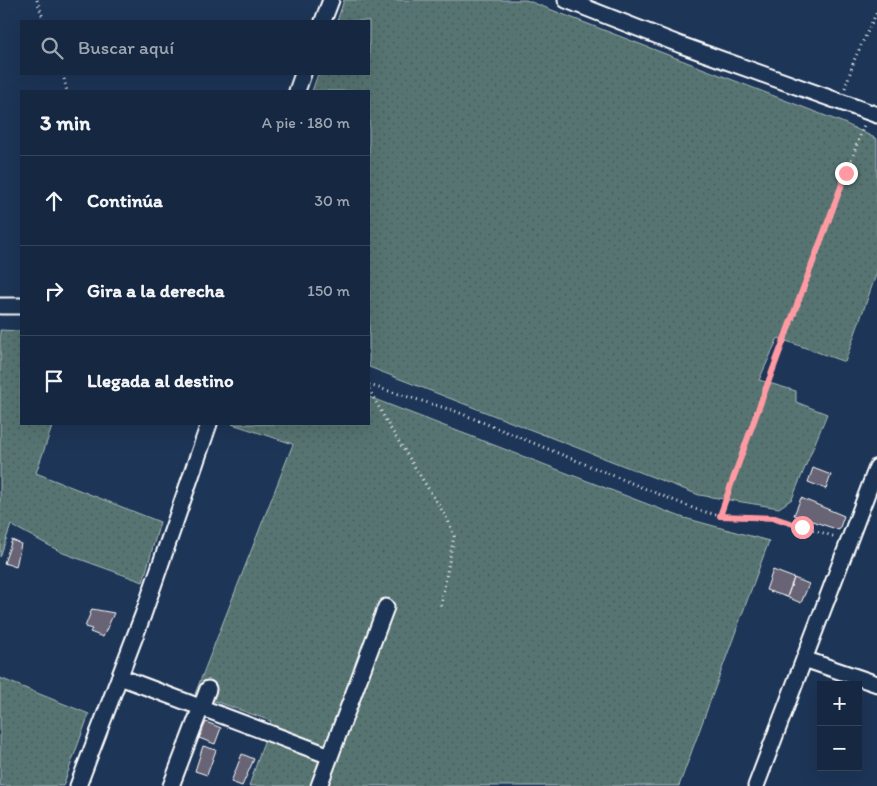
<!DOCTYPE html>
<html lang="es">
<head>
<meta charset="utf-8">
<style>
  body { margin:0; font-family:Itim,sans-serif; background:#23344c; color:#f1f3f6 }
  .controls { position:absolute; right:15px; bottom:15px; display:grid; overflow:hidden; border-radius:0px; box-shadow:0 5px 20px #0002 }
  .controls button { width:45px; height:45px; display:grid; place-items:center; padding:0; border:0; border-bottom:1px solid #35445a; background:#162841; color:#f1f3f6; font:25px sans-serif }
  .stop { position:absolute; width:15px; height:15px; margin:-11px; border:4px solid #ff9aa2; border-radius:50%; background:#fff }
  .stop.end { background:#ff9aa2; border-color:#fff; box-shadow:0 1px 5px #0008 }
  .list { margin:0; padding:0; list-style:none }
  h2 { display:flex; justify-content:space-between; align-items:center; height:65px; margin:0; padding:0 20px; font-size:21px }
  h2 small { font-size:16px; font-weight:400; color:#9ea6b1 }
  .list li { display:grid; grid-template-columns:32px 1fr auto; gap:15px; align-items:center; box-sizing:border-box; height:90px; padding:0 20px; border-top:1px solid #35445a }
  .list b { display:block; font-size:19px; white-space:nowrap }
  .list em { font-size:16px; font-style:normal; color:#9ea6b1 }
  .icon { flex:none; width:28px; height:28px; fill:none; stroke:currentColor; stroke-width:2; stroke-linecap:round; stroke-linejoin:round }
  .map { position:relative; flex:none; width:877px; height:786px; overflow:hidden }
  .search { position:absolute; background:#162841; box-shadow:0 5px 20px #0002; left:20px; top:20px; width:350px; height:55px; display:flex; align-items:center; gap:12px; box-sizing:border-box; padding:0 18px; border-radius:0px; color:#9ea6b1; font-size:19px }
  .panel { position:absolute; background:#162841; box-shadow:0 5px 20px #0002; left:20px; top:90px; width:350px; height:335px; border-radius:0px }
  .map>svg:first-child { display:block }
  .grass { fill:url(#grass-dots); stroke:#abbab8 }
  .building { fill:#686474; stroke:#fff }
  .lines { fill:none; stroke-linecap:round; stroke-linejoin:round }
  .street-casing { stroke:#fff; stroke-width:19 }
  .path { stroke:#fff; stroke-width:3; stroke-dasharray:1 4; stroke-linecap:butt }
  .street { stroke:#1d3557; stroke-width:15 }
  .route { stroke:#ff9aa2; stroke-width:6 }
</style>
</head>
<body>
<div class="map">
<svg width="877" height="786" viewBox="0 0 877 786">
  <defs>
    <pattern id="grass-dots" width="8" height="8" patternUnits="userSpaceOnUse" patternTransform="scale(1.25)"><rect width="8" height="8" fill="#577472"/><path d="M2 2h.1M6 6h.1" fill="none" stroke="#505c5b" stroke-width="1.8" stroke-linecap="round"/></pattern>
  </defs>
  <rect width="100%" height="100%" fill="#1d3557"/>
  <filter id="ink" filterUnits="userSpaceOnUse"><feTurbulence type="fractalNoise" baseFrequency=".02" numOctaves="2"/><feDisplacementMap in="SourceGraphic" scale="10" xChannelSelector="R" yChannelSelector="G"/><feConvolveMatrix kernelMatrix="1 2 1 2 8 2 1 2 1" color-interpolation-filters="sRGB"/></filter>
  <g filter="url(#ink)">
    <!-- grass -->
    <path class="grass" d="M 344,0 L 526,0 L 844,123 L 877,139 L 877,272 L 845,362 L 778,338 L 759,380 L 796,391 L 796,402 L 827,414 L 792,499 L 779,508 L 699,495 L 369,367 L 369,91 L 312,91 L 318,74 L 369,74 L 369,21 L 337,21 Z
      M 0,330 L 21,331 L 21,424 L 53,424 L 36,473 L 160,522 L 143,582 L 63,553 L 11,525 L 0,557 Z
      M 369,397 L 681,517 L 769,541 L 679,786 L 249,786 L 271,721 L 195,694 L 293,444 L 232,424 L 369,424 Z
      M 0,678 L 89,714 L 63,786 L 0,786 Z"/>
    <!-- building -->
    <path class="building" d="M 813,468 L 831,475 L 826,489 L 808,482 Z
      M 801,498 L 844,516 L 839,530 L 794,515 Z
      M 12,540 L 21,544 L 16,567 L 4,563 Z
      M 773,570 L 794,578 L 787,597 L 766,590 Z
      M 794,578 L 809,584 L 801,603 L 787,597 Z
      M 92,609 L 114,613 L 103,637 L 90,632 L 92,629 L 85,627 Z
      M 206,722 L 221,728 L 215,744 L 199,738 Z
      M 203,746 L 216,750 L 207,775 L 195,771 Z
      M 242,754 L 254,759 L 242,786 L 231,782 Z"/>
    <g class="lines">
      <defs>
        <path id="street" d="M 566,0 L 681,45 L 877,115
          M 323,21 L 331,0
          M 297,91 L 303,74
          M 0,306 L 21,306
          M 804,659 L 877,684
          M 120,677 L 330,756
          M 78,786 L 143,615 L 209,424
          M 171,786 L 208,689
          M 319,786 L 386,607
          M 756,786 L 877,467"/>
      </defs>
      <!-- street casing -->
      <use href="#street" class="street-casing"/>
      <!-- path -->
      <path class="path" d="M 37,0 L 44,21
        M 63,74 L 67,91
        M 845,88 L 855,58 L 877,12
        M 369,385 L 455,411 L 695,509 L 720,516 L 775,518 L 836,537
        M 369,389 L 389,426 L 448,520 L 454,536 L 440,609
        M 720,516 L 763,392 L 792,323 L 864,125"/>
      <!-- street -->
      <use href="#street" class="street"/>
    </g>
  </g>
  <g class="lines" filter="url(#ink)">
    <!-- route -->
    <path class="route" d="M 802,527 L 775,518 L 720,516 C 760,401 804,287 846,173"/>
  </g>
</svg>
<div class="controls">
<button>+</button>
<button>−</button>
</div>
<div class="stop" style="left:802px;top:527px"></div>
<div class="stop end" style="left:846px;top:173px"></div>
<div class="search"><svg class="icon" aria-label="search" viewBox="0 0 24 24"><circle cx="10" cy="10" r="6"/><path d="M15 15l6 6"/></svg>Buscar aquí</div>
<section class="panel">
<h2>3 min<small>A pie · 180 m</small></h2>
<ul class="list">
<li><svg class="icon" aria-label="ahead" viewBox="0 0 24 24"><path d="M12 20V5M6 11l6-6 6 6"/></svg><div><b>Continúa</b></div><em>30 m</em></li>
<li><svg class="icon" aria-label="right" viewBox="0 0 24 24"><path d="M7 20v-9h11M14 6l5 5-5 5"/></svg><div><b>Gira a la derecha</b></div><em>150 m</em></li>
<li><svg class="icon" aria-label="arrive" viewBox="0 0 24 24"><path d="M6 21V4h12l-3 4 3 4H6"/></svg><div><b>Llegada al destino</b></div></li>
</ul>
</section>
</div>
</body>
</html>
